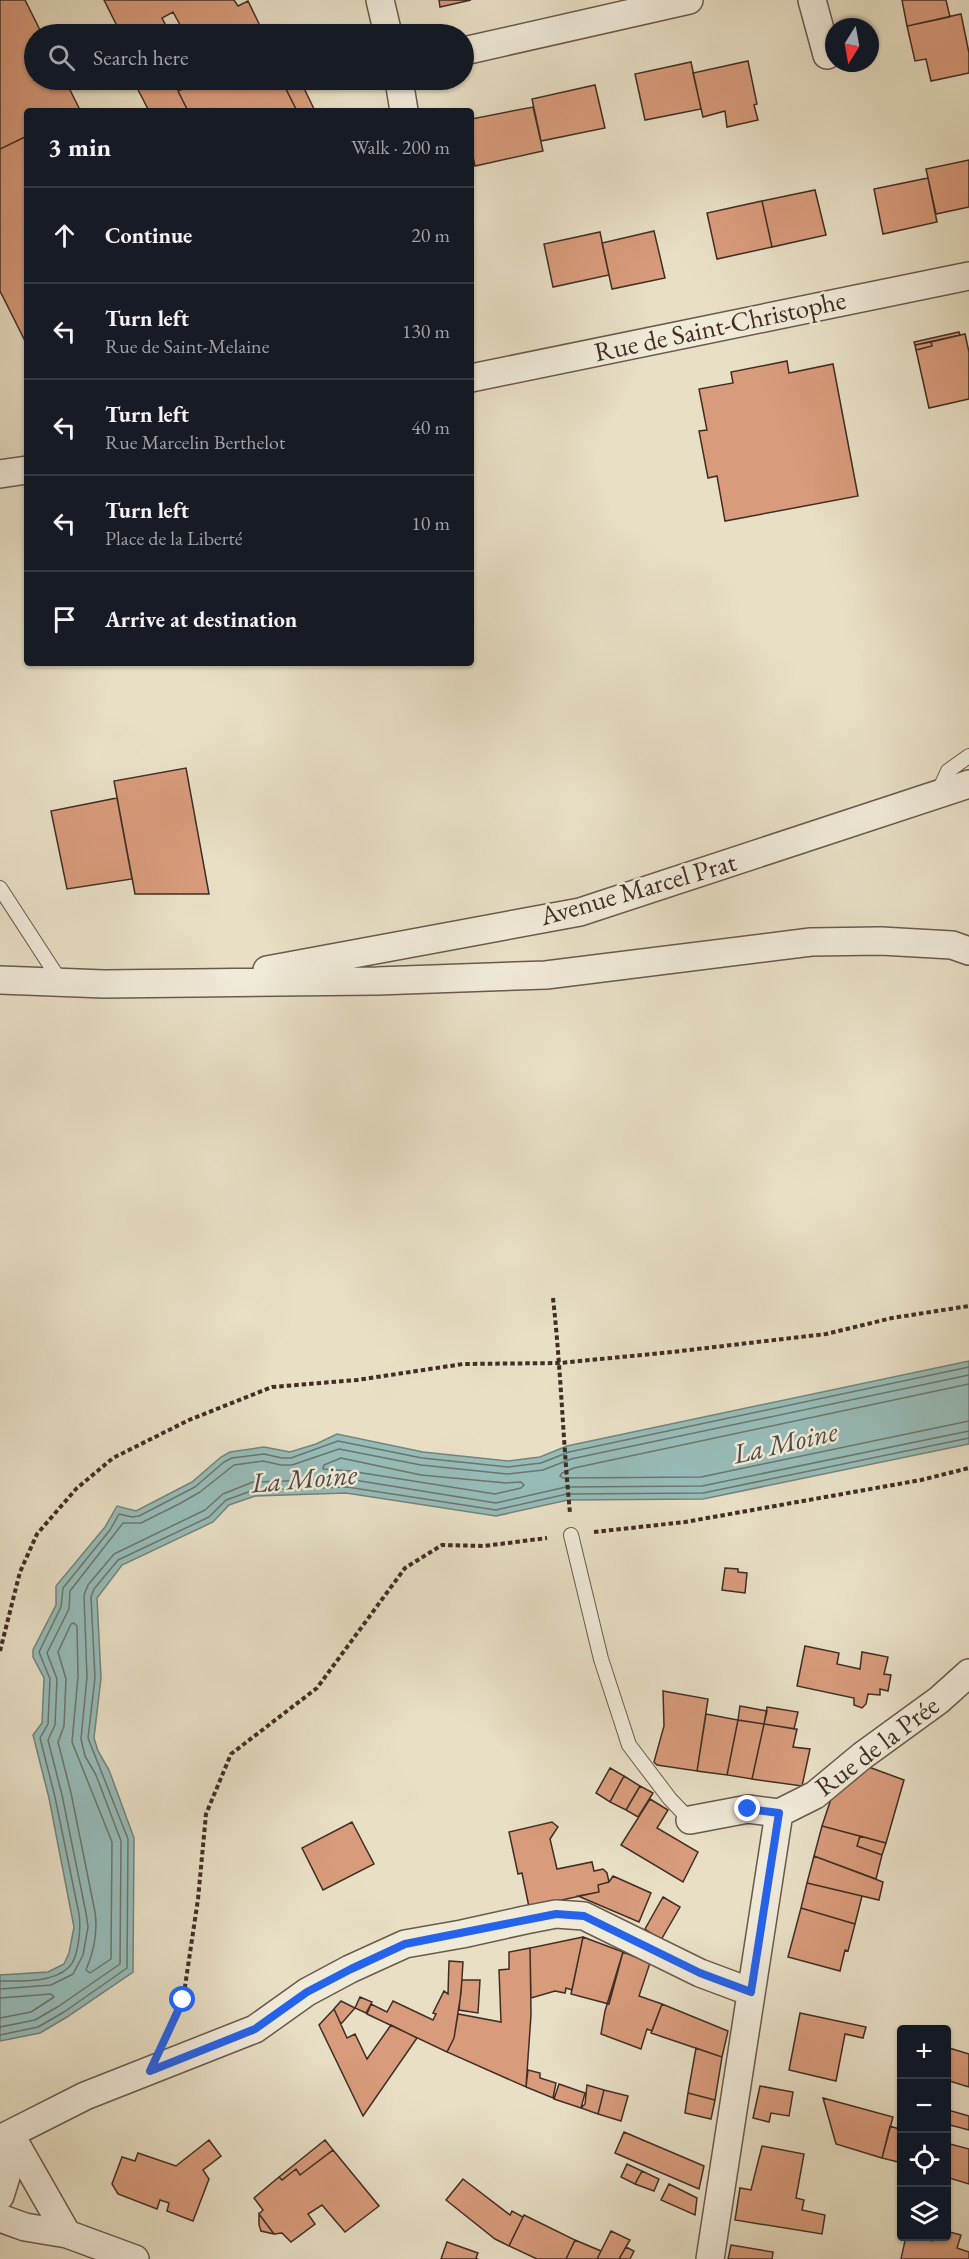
<!DOCTYPE html>
<html lang="en">
<head>
<meta charset="utf-8">
<style>
  body { margin:0; font-family:"EB Garamond",serif; background:#20242c; color:#f1f3f6 }
  .controls { position:absolute; right:18px; bottom:18px; display:grid; overflow:hidden; border-radius:6px; box-shadow:0 2px 4px #0004 }
  .controls button { width:54px; height:54px; display:grid; place-items:center; padding:0; border:0; border-bottom:2px solid #363941; background:#171b24; color:#f1f3f6; font:30px sans-serif }
  .compass { position:absolute; left:825px; top:18px; width:54px; height:54px; border-radius:50%; background:#171b24; box-shadow:0 2px 4px #0004; rotate:191deg }
  .stop { position:absolute; width:18px; height:18px; margin:-14px; border:4px solid #2563eb; border-radius:50%; background:#fff }
  .stop.end { background:#2563eb; border-color:#fff; box-shadow:0 2px 6px #0008 }
  .list { margin:0; padding:0; list-style:none }
  h2 { display:flex; justify-content:space-between; align-items:center; height:78px; margin:0; padding:0 24px; font-size:26px }
  h2 small { font-size:20px; font-weight:400; color:#9ea1a6 }
  .list li { display:grid; grid-template-columns:39px 1fr auto; gap:18px; align-items:center; box-sizing:border-box; height:96px; padding:0 24px; border-top:2px solid #363941 }
  .list b { display:block; font-size:22px; white-space:nowrap }
  .list p { margin:0; font-size:20px; white-space:nowrap; color:#9ea1a6 }
  .list em { font-size:20px; font-style:normal; color:#9ea1a6 }
  .icon { flex:none; width:33px; height:33px; fill:none; stroke:currentColor; stroke-width:2; stroke-linecap:round; stroke-linejoin:round }
  .map { position:relative; flex:none; width:969px; height:2259px; overflow:hidden }
  .search { position:absolute; background:#171b24; box-shadow:0 2px 4px #0004; left:24px; top:24px; width:450px; height:66px; display:flex; align-items:center; gap:15px; box-sizing:border-box; padding:0 21px; border-radius:33px; color:#9ea1a6; font-size:22px }
  .panel { position:absolute; background:#171b24; box-shadow:0 2px 4px #0004; left:24px; top:108px; width:450px; height:558px; border-radius:6px }
  .map>svg:first-child { display:block }
  .water { fill:#97bcb8; stroke:#74837d; stroke-width:1.5 }
  .lines { fill:none; stroke-linecap:round; stroke-linejoin:round }
  .shore { stroke:#6c756e; stroke-width:1.5 }
  .building { fill:#d89b7b; stroke:#402e25; stroke-width:1.5 }
  .lane-casing { stroke:#6a5a4d; stroke-width:16 }
  .street-casing { stroke:#6a5a4d; stroke-width:30 }
  .path { stroke:#402e25; stroke-width:4; stroke-dasharray:4.5 3; stroke-linecap:butt }
  .lane { stroke:#f0ead9; stroke-width:14 }
  .street { stroke:#f0ead9; stroke-width:27 }
  .route { stroke:#2563eb; stroke-width:8 }
  .labels { text-anchor:middle; stroke-width:5; stroke-linejoin:round; paint-order:stroke }
  .street-label { font-size:27px; fill:#402e25; stroke:#f0ead9 }
  .water-label { font-size:28px; font-style:italic; fill:#514a42; stroke:#f0ead9 }
</style>
</head>
<body>
<div class="map">
<svg width="969" height="2259" viewBox="0 0 969 2259">
  <rect width="100%" height="100%" fill="#e8dfc5"/>
  <filter id="stains"><feTurbulence type="fractalNoise" baseFrequency=".00333" numOctaves="4"/><feColorMatrix values="0 0 0 0 .2 0 0 0 0 .09 0 0 0 0 .02 0 0 0 .5 -.17"/></filter>
  <radialGradient id="worn" r=".72"><stop offset=".6" stop-color="#630" stop-opacity="0"/><stop offset="1" stop-color="#630" stop-opacity=".3"/></radialGradient>
  <!-- water -->
  <path class="water" d="M 969,1361 L 969,1444 L 703,1499 L 568,1500 L 496,1516 L 346,1493 L 255,1496 L 229,1505 L 213,1522 L 122,1565 L 97,1598 L 101,1678 L 94,1738 L 98,1751 L 109,1770 L 134,1838 L 133,1972 L 67,2017 L 40,2033 L 0,2041 L 0,1975 L 48,1972 L 64,1964 L 69,1953 L 74,1927 L 49,1798 L 33,1735 L 42,1723 L 44,1678 L 33,1657 L 33,1650 L 56,1605 L 56,1586 L 105,1527 L 117,1506 L 136,1511 L 192,1482 L 221,1457 L 230,1452 L 264,1447 L 290,1452 L 316,1444 L 337,1434 L 423,1452 L 508,1461 L 540,1457 L 567,1446 Z"/>
  <g class="lines">
    <!-- shore -->
    <path class="shore" d="M 969,1384 L 574,1468 L 562,1473 L 560,1476 L 563,1478 L 701,1477 L 969,1421
      M 341,1458 L 421,1475 L 506,1483 L 521,1482 L 524,1485 L 521,1488 L 495,1494 L 350,1471 L 323,1469 L 324,1465 Z
      M 74,1623 L 77,1626 L 78,1677 L 72,1742 L 112,1842 L 111,1959 L 90,1973 L 86,1970 C 94,1951 98,1932 95,1912 L 71,1793 L 58,1742 L 64,1726 L 66,1679 L 58,1652 L 71,1624 Z
      M 0,1981 C 20,1981 52,1983 68,1968 C 79,1959 81,1927 79,1914 L 55,1797 L 40,1738 L 48,1724 L 50,1679 L 39,1652 L 61,1607 L 63,1588 L 110,1530 L 119,1514 L 132,1517 L 139,1516 L 195,1487 L 224,1462 L 232,1458 L 264,1454 L 282,1458 L 291,1458 L 338,1441 L 422,1458 L 508,1467 L 541,1463 L 569,1452 L 969,1367
      M 0,1989 L 51,1985 L 73,1974 L 83,1955 L 88,1927 L 86,1913 L 62,1795 L 48,1740 L 55,1725 L 57,1679 L 47,1653 L 69,1609 L 70,1591 L 123,1523 L 141,1523 L 179,1504 L 200,1492 L 234,1465 L 263,1461 L 281,1465 L 292,1465 L 339,1449 L 421,1465 L 507,1474 L 543,1470 L 571,1459 L 969,1375
      M 0,1998 L 51,1994 L 54,1997 L 31,2012 L 0,2018
      M 0,2027 L 35,2020 L 59,2006 L 120,1964 L 121,1841 L 96,1775 L 85,1756 L 81,1739 L 87,1677 L 84,1595 L 88,1585 L 114,1554 L 205,1510 L 223,1494 L 253,1482 L 348,1479 L 496,1503 L 566,1487 L 702,1486 L 969,1431
      M 0,2035 L 38,2027 L 64,2012 L 127,1968 L 128,1839 L 88,1738 L 95,1678 L 91,1597 L 94,1589 L 118,1560 L 209,1517 L 226,1500 L 254,1490 L 347,1487 L 496,1510 L 567,1494 L 703,1493 L 969,1438"/>
  </g>
  <!-- building -->
  <path class="building" d="M 0,0 L 25,0 L 42,34 L 34,34 L 34,80 L 65,80 L 80,110 L 27,111 L 27,136 L 0,149 Z
    M 104,0 L 234,0 L 238,6 L 248,1 L 264,34 L 185,34 L 173,12 L 162,18 L 165,24 L 144,34 L 121,34 Z
    M 439,0 L 471,0 L 440,7 Z
    M 902,0 L 946,0 L 950,17 L 907,26 Z
    M 961,14 L 969,53 L 969,73 L 931,81 L 926,59 L 915,61 L 907,26 Z
    M 748,61 L 757,104 L 754,105 L 758,120 L 727,127 L 725,111 L 703,117 L 693,73 Z
    M 691,62 L 701,109 L 645,120 L 635,74 Z
    M 140,80 L 202,80 L 178,91 L 188,111 L 149,111 L 134,82 Z
    M 202,80 L 300,80 L 301,82 L 286,89 L 297,111 L 188,111 L 178,91 Z
    M 301,82 L 315,111 L 297,111 L 286,89 Z
    M 595,85 L 605,128 L 541,141 L 532,99 Z
    M 533,107 L 543,151 L 475,166 L 471,148 L 471,119 Z
    M 27,136 L 27,345 L 0,291 L 0,149 Z
    M 969,160 L 969,207 L 936,214 L 926,169 Z
    M 928,178 L 937,222 L 883,234 L 874,189 Z
    M 815,190 L 826,235 L 772,247 L 762,201 Z
    M 762,201 L 772,247 L 717,259 L 707,213 Z
    M 654,231 L 665,278 L 612,289 L 602,243 Z
    M 600,232 L 609,275 L 553,287 L 544,244 Z
    M 959,332 L 960,335 L 915,345 L 914,342 Z
    M 965,334 L 969,352 L 969,399 L 929,408 L 916,350 L 932,346 L 931,342 Z
    M 931,342 L 932,346 L 916,350 L 915,345 Z
    M 787,361 L 789,373 L 833,364 L 858,496 L 725,521 L 717,476 L 708,478 L 699,431 L 707,430 L 699,389 L 733,383 L 731,372 Z
    M 186,768 L 209,894 L 135,894 L 114,781 Z
    M 117,798 L 132,879 L 67,889 L 51,811 Z
    M 725,1568 L 738,1569 L 738,1572 L 747,1573 L 745,1593 L 722,1590 Z
    M 805,1646 L 839,1653 L 837,1664 L 860,1669 L 862,1652 L 888,1657 L 884,1674 L 891,1675 L 888,1691 L 880,1689 L 880,1695 L 868,1694 L 866,1704 L 862,1708 L 854,1705 L 854,1698 L 797,1686 Z
    M 663,1691 L 708,1699 L 697,1771 L 657,1765 L 654,1762 L 664,1726 Z
    M 740,1706 L 767,1711 L 764,1724 L 738,1720 Z
    M 767,1707 L 798,1712 L 794,1729 L 764,1724 Z
    M 706,1714 L 738,1720 L 727,1775 L 697,1771 Z
    M 738,1720 L 764,1724 L 752,1779 L 727,1775 Z
    M 764,1724 L 797,1729 L 793,1747 L 810,1749 L 802,1786 L 752,1779 Z
    M 866,1766 L 904,1780 L 886,1843 L 822,1826 L 834,1790 Z
    M 610,1768 L 624,1776 L 610,1802 L 596,1793 Z
    M 624,1776 L 640,1786 L 626,1810 L 610,1802 Z
    M 640,1786 L 653,1793 L 638,1817 L 626,1810 Z
    M 650,1799 L 668,1810 L 657,1828 L 698,1852 L 683,1882 L 621,1845 Z
    M 352,1822 L 374,1864 L 323,1890 L 302,1848 Z
    M 552,1822 L 558,1827 L 550,1839 L 557,1869 L 592,1862 L 594,1871 L 603,1869 L 607,1873 L 609,1882 L 598,1885 L 599,1892 L 529,1907 L 522,1873 L 518,1874 L 509,1832 Z
    M 822,1826 L 860,1836 L 857,1846 L 882,1855 L 876,1879 L 814,1856 Z
    M 860,1836 L 886,1843 L 882,1855 L 857,1846 Z
    M 814,1856 L 883,1882 L 879,1900 L 807,1883 Z
    M 613,1876 L 651,1893 L 639,1922 L 578,1896 L 599,1892 L 598,1885 L 609,1882 Z
    M 807,1883 L 862,1896 L 855,1924 L 801,1908 Z
    M 663,1897 L 680,1907 L 661,1940 L 645,1929 Z
    M 801,1908 L 855,1924 L 848,1951 L 845,1950 L 840,1971 L 788,1957 Z
    M 583,1937 L 623,1952 L 609,2004 L 571,1994 Z
    M 583,1937 L 572,1990 L 566,1988 L 565,1993 L 555,1991 L 531,1998 L 530,1948 Z
    M 530,1948 L 531,2015 L 526,2087 L 447,2052 L 454,2038 L 458,2014 L 501,2022 L 499,1970 L 509,1969 L 509,1952 Z
    M 623,1952 L 650,1963 L 639,1996 L 662,2004 L 652,2031 L 647,2029 L 641,2049 L 601,2034 L 605,2011 Z
    M 449,1961 L 463,1962 L 461,1993 L 454,2038 L 447,2052 L 367,2014 L 371,2004 L 387,2012 L 393,2001 L 433,2020 L 436,2014 L 433,2013 L 444,1991 L 448,1994 Z
    M 462,1980 L 480,1980 L 478,2013 L 459,2010 Z
    M 360,1997 L 372,2002 L 366,2013 L 355,2008 Z
    M 341,2001 L 355,2008 L 341,2024 L 334,2009 Z
    M 662,2004 L 728,2031 L 722,2057 L 651,2033 Z
    M 334,2009 L 347,2038 L 355,2034 L 367,2059 L 391,2025 L 417,2038 L 363,2116 L 319,2025 Z
    M 800,2013 L 866,2027 L 863,2038 L 845,2034 L 836,2081 L 789,2070 Z
    M 946,2047 L 969,2054 L 969,2087 L 946,2080 Z
    M 696,2048 L 722,2057 L 715,2100 L 688,2093 Z
    M 528,2070 L 540,2073 L 540,2078 L 556,2083 L 553,2098 L 526,2087 Z
    M 559,2084 L 585,2093 L 581,2108 L 554,2099 Z
    M 587,2085 L 604,2090 L 598,2114 L 581,2108 L 585,2104 Z
    M 760,2086 L 793,2092 L 789,2116 L 771,2113 L 769,2122 L 753,2118 Z
    M 604,2090 L 628,2096 L 621,2121 L 598,2114 Z
    M 688,2093 L 715,2100 L 711,2119 L 685,2113 Z
    M 823,2098 L 893,2117 L 882,2158 L 836,2144 Z
    M 948,2110 L 969,2116 L 969,2130 L 946,2124 Z
    M 890,2126 L 902,2130 L 902,2163 L 882,2158 Z
    M 624,2132 L 704,2166 L 699,2189 L 615,2153 Z
    M 209,2140 L 221,2156 L 203,2170 L 209,2179 L 193,2221 L 167,2211 L 169,2203 L 160,2200 L 157,2209 L 118,2194 L 112,2184 L 122,2157 L 135,2161 L 138,2153 L 176,2166 Z
    M 325,2140 L 333,2150 L 300,2175 L 296,2169 L 282,2180 L 279,2177 Z
    M 946,2143 L 969,2149 L 969,2184 L 946,2177 Z
    M 762,2146 L 804,2154 L 796,2198 L 804,2200 L 802,2210 L 825,2215 L 822,2234 L 735,2220 L 740,2188 L 751,2190 Z
    M 333,2150 L 379,2206 L 345,2232 L 322,2205 L 308,2214 L 315,2224 L 291,2242 L 282,2233 L 274,2234 L 259,2214 L 263,2210 L 254,2198 L 279,2177 L 282,2180 L 296,2169 L 300,2175 Z
    M 627,2164 L 642,2171 L 635,2184 L 621,2177 Z
    M 642,2171 L 659,2179 L 654,2191 L 635,2184 Z
    M 463,2179 L 510,2215 L 512,2211 L 523,2217 L 509,2246 L 495,2239 L 446,2200 Z
    M 669,2184 L 697,2198 L 695,2215 L 661,2200 Z
    M 259,2214 L 274,2234 L 261,2231 L 259,2225 Z
    M 524,2215 L 575,2240 L 566,2259 L 537,2259 L 509,2246 Z
    M 611,2231 L 630,2240 L 619,2259 L 597,2259 Z
    M 946,2231 L 961,2235 L 957,2248 L 969,2252 L 969,2259 L 901,2259 L 906,2236 L 933,2241 L 934,2236 L 946,2236 Z
    M 575,2240 L 601,2251 L 597,2259 L 566,2259 Z
    M 447,2242 L 478,2253 L 476,2258 L 478,2259 L 441,2259 Z
    M 731,2245 L 773,2252 L 772,2259 L 728,2259 Z
    M 626,2247 L 634,2251 L 630,2259 L 619,2259 Z"/>
  <g class="lines">
    <defs>
      <path id="lane" d="M 937,795 L 948,771 L 969,756
        M 0,888 L 61,982
        M 571,1535 L 601,1659 L 629,1745 L 670,1799 L 690,1820"/>
      <path id="street" d="M 380,0 L 388,34
        M 812,0 L 827,55
        M 464,51 L 689,0
        M 399,80 L 404,111
        M 471,378 L 969,276
        M 0,474 L 27,470
        M 267,970 L 580,912 L 969,784
        M 0,980 L 104,984 L 194,983 L 377,981 L 546,975 L 811,942 L 881,941 L 952,945 L 969,951
        M 779,1813 L 815,1795 L 862,1756 L 939,1700 L 969,1673
        M 690,1820 L 748,1809 L 779,1813
        M 10,2134 L 67,2234
        M 0,2139 L 85,2096 L 255,2029 L 307,1992 L 350,1969 L 405,1944 L 462,1934 L 525,1920 L 556,1914 L 584,1916 L 700,1973 L 751,1992
        M 0,2196 L 6,2177 L 10,2134
        M 0,2218 L 25,2227 L 67,2234 L 135,2259
        M 710,2259 L 779,1813"/>
    </defs>
    <!-- lane casing -->
    <use href="#lane" class="lane-casing"/>
    <!-- street casing -->
    <use href="#street" class="street-casing"/>
    <!-- path -->
    <path class="path" d="M 553,1298 C 561,1370 563,1442 570,1513
      M 594,1532 L 685,1522 L 921,1480 L 969,1468
      M 0,1651 L 20,1572 L 37,1534 L 76,1489 L 113,1458 L 189,1420 L 272,1387 L 357,1380 L 463,1364 L 560,1363 L 672,1352 L 826,1334 L 892,1318 L 969,1306
      M 169,2030 L 183,2000 L 198,1899 L 206,1814 L 231,1754 L 317,1688 L 405,1568 L 442,1545 L 484,1546 L 547,1538"/>
    <!-- lane -->
    <use href="#lane" class="lane"/>
    <!-- street -->
    <use href="#street" class="street"/>
  </g>
  <g class="lines">
    <!-- route -->
    <path class="route" d="M 183,2000 L 150,2071 L 255,2029 L 307,1992 L 351,1969 L 405,1944 L 556,1914 L 584,1916 L 700,1973 L 751,1992 L 779,1813 L 748,1809"/>
  </g>
  <g class="labels">
    <!-- street labels -->
    <g class="street-label">
      <text transform="translate(720 326) rotate(-12)" y="9">Rue de Saint-Christophe</text>
      <text transform="translate(638 889) rotate(-16)" y="9">Avenue Marcel Prat</text>
      <text transform="translate(877 1746) rotate(-37)" y="9">Rue de la Prée</text>
    </g>
    <!-- water labels -->
    <g class="water-label">
      <text transform="translate(785 1442) rotate(-13)" y="10">La Moine</text>
      <text transform="translate(304 1478) rotate(-5)" y="10">La Moine</text>
    </g>
  </g>
  <rect width="100%" height="100%" filter="url(#stains)"/>
  <rect width="100%" height="100%" fill="url(#worn)"/>
</svg>
<div class="controls">
<button>+</button>
<button>−</button>
<button><svg class="icon" aria-label="locate" viewBox="0 0 24 24"><circle cx="12" cy="12" r="6"/><path d="M12 2v4M12 18v4M2 12h4M18 12h4"/></svg></button>
<button><svg class="icon" aria-label="layers" viewBox="0 0 24 24"><path d="M12 4l9 5-9 5-9-5zM3 14l9 5 9-5"/></svg></button>
</div>
<svg class="compass" viewBox="-18 -18 36 36"><path d="M0-13l5 13h-10z" fill="#e53935"/><path d="M0 13l5-13h-10z" fill="#9ea1a6"/></svg>
<div class="stop" style="left:183px;top:2000px"></div>
<div class="stop end" style="left:748px;top:1809px"></div>
<div class="search"><svg class="icon" aria-label="search" viewBox="0 0 24 24"><circle cx="10" cy="10" r="6"/><path d="M15 15l6 6"/></svg>Search here</div>
<section class="panel">
<h2>3 min<small>Walk · 200 m</small></h2>
<ul class="list">
<li><svg class="icon" aria-label="ahead" viewBox="0 0 24 24"><path d="M12 20V5M6 11l6-6 6 6"/></svg><div><b>Continue</b></div><em>20 m</em></li>
<li><svg class="icon" aria-label="left" viewBox="0 0 24 24"><path d="M17 20v-9H6M10 6l-5 5 5 5"/></svg><div><b>Turn left</b><p>Rue de Saint-Melaine</p></div><em>130 m</em></li>
<li><svg class="icon" aria-label="left" viewBox="0 0 24 24"><path d="M17 20v-9H6M10 6l-5 5 5 5"/></svg><div><b>Turn left</b><p>Rue Marcelin Berthelot</p></div><em>40 m</em></li>
<li><svg class="icon" aria-label="left" viewBox="0 0 24 24"><path d="M17 20v-9H6M10 6l-5 5 5 5"/></svg><div><b>Turn left</b><p>Place de la Liberté</p></div><em>10 m</em></li>
<li><svg class="icon" aria-label="arrive" viewBox="0 0 24 24"><path d="M6 21V4h12l-3 4 3 4H6"/></svg><div><b>Arrive at destination</b></div></li>
</ul>
</section>
</div>
</body>
</html>
